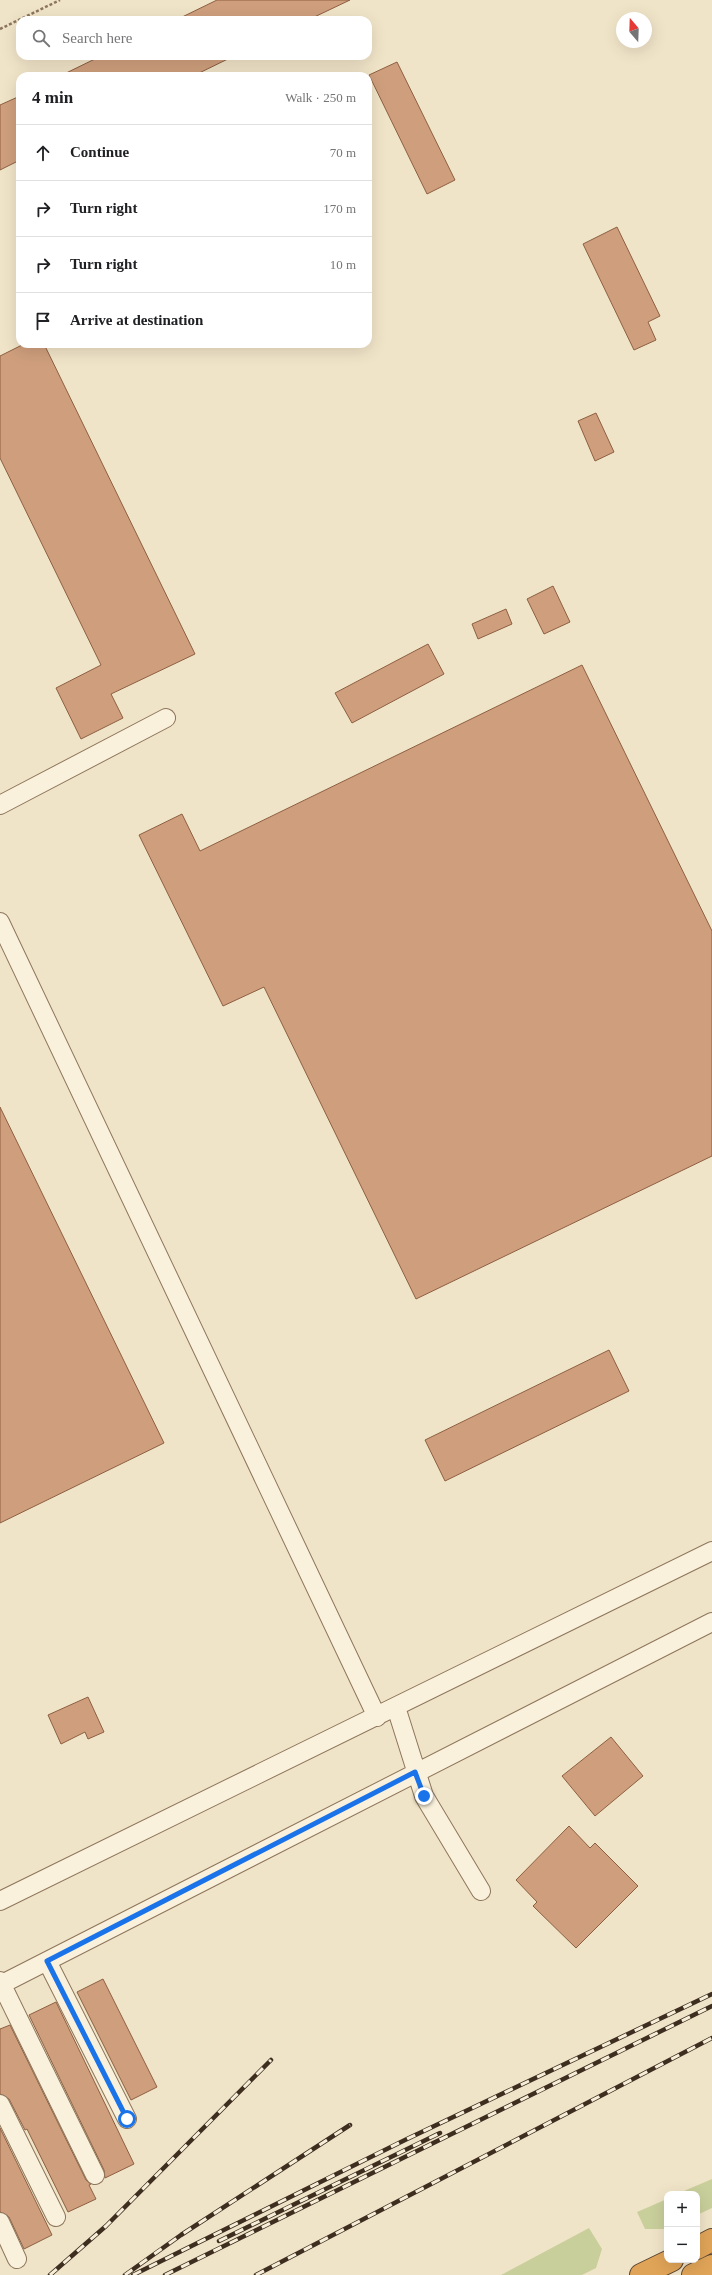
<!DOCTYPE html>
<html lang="en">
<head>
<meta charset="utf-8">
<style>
  body { margin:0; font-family:Georgia,serif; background:#f6f6f6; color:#202124 }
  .controls { position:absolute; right:12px; bottom:12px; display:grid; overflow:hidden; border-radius:8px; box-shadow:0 4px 16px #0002 }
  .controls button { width:36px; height:36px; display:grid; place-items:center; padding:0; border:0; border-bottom:1px solid #e0e0e0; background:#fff; color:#202124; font:20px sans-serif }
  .compass { position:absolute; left:616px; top:12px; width:36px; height:36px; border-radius:50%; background:#fff; box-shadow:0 4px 16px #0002; rotate:341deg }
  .stop { position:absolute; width:12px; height:12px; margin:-9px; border:3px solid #1a73e8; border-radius:50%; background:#fff }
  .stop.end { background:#1a73e8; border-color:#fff; box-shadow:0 1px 4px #0008 }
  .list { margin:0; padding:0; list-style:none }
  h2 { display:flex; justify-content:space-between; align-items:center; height:52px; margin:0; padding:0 16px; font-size:17px }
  h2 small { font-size:13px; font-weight:400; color:#757577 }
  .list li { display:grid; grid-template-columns:26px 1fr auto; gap:12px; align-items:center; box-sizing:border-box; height:56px; padding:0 16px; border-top:1px solid #e0e0e0 }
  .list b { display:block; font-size:15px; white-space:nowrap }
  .list em { font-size:13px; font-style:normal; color:#757577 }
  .icon { flex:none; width:22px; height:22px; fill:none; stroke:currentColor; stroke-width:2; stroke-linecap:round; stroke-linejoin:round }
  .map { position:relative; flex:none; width:712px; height:2275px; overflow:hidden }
  .search { position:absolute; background:#fff; box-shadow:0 4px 16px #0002; left:16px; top:16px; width:356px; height:44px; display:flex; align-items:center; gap:10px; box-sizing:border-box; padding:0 14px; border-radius:12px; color:#757577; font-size:15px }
  .panel { position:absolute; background:#fff; box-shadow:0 4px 16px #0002; left:16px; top:72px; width:356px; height:276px; border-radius:12px }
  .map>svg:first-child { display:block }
  .green { fill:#c9cf9b }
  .building { fill:#cf9f7d; stroke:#8d5f41 }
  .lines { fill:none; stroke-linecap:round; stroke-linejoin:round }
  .minor-casing { stroke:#8d765c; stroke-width:20 }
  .highway-casing { stroke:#5b4430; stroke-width:24 }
  .path { stroke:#8d765c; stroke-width:2.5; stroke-dasharray:3 2; stroke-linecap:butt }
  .minor { stroke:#faf1dc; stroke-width:18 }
  .highway { stroke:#e0a458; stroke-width:22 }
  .rail-casing { stroke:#3d2e20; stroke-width:4.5 }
  .rail { stroke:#f7eed8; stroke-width:3; stroke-dasharray:9; stroke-linecap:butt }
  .route { stroke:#1a73e8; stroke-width:5 }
</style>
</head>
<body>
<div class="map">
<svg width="712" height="2275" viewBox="0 0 712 2275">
  <rect width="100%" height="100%" fill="#f0e4c8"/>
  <!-- green -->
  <path class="green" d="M 712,2179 L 712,2208 L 697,2215 L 697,2194 L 677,2194 Z
    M 667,2199 L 667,2229 L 645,2229 L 637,2212 Z
    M 589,2228 L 602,2249 L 596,2268 L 582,2275 L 501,2275 Z"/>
  <!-- building -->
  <path class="building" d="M 217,0 L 350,0 L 308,20 L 176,20 Z
    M 101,56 L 234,56 L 193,76 L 60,76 Z
    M 397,62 L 455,180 L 427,194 L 369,75 Z
    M 20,96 L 20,160 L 0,170 L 0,105 Z
    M 617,227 L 660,316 L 648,322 L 656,340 L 634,350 L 583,244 Z
    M 24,344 L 44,344 L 195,654 L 111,694 L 123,718 L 81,739 L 56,688 L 101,665 L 0,458 L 0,356 Z
    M 596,413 L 614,452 L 595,461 L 578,421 Z
    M 553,586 L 570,622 L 544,634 L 527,599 Z
    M 506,609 L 512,624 L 478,639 L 472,624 Z
    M 428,644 L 444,674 L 352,723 L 335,693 Z
    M 582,665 L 712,931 L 712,1156 L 416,1299 L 264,987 L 223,1006 L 139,835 L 182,814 L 200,851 Z
    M 0,1107 L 164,1443 L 0,1523 Z
    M 609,1350 L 629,1391 L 445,1481 L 425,1440 Z
    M 88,1697 L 104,1732 L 88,1739 L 85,1732 L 61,1744 L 48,1715 Z
    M 611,1737 L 643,1776 L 595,1816 L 562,1776 Z
    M 569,1826 L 590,1848 L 595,1843 L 638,1886 L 576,1948 L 533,1906 L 537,1902 L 516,1880 Z
    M 103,1979 L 157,2087 L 131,2100 L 77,1992 Z
    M 56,2002 L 134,2164 L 105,2178 L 104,2170 L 29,2015 Z
    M 10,2025 L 86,2180 L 91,2184 L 89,2185 L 96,2199 L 68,2212 L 27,2129 L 25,2130 L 9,2099 L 0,2094 L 0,2029 Z
    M 0,2128 L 52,2235 L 24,2249 L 9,2217 L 0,2212 Z"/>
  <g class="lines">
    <defs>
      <path id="minor" d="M 0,805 L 166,718
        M 0,922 L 377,1717
        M 396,1707 L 424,1796 L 481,1891
        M 0,1901 L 712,1551
        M 47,1961 L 127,2119
        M 0,1981 L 95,2175
        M 0,1985 L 712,1622
        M 0,2104 L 56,2217
        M 0,2222 L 17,2259"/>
      <path id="highway" d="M 697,2248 L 712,2240
        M 641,2275 L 672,2260
        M 693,2275 L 712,2266"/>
    </defs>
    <!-- minor casing -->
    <use href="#minor" class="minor-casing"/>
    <!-- highway casing -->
    <use href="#highway" class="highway-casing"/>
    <!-- path -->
    <path class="path" d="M 0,29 L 60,0"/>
    <!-- minor -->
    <use href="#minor" class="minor"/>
    <!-- highway -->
    <use href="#highway" class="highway"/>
    <defs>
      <path id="rail" d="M 219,2241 L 440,2133
        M 50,2275 L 106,2226 L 271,2060
        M 125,2275 L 181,2235 L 350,2125
        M 133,2275 L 407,2139 L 712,1994
        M 165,2275 L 712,2006
        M 256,2275 L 712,2038"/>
    </defs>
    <!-- rail casing -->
    <use href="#rail" class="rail-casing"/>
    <!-- rail -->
    <use href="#rail" class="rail"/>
  </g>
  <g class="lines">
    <!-- route -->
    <path class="route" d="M 127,2119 L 47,1961 L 415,1772 L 424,1796"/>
  </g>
</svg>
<div class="controls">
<button>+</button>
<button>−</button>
</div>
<svg class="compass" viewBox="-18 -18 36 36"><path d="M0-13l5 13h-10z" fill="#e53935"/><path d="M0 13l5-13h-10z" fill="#757577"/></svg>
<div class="stop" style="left:127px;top:2119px"></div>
<div class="stop end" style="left:424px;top:1796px"></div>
<div class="search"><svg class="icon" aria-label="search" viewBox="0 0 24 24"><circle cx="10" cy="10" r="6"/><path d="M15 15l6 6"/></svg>Search here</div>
<section class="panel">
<h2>4 min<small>Walk · 250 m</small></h2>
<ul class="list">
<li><svg class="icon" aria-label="ahead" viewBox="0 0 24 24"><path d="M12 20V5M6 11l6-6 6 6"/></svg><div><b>Continue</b></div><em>70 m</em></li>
<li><svg class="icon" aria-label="right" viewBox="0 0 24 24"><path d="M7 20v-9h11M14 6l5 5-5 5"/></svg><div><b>Turn right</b></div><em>170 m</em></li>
<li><svg class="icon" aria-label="right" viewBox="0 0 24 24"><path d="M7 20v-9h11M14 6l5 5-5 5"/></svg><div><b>Turn right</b></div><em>10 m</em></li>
<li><svg class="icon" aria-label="arrive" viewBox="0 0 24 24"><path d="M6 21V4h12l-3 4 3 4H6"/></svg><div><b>Arrive at destination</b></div></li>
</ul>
</section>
</div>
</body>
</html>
